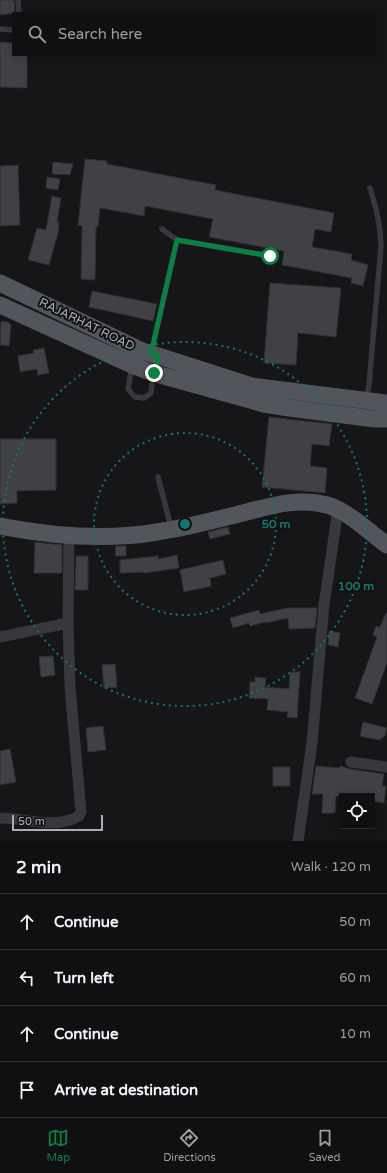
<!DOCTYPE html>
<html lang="en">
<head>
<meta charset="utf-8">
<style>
  body { margin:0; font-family:"Varela Round",sans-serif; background:#1e1e20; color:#f1f3f6 }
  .controls { position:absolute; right:12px; bottom:12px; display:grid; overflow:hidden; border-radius:0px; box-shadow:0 2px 10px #0003 }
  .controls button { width:36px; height:36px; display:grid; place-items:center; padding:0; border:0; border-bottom:1px solid #303032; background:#101012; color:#f1f3f6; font:20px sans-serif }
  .scale { position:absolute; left:12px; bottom:10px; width:91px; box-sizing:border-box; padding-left:4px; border:2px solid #a8adb8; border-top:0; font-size:11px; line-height:14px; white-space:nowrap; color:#a8adb8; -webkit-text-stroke:3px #111113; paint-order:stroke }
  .stop { position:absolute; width:12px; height:12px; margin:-9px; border:3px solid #0b8043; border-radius:50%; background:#fff }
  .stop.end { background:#0b8043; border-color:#fff; box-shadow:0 1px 4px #0008 }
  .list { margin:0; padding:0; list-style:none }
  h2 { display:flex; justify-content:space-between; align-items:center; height:52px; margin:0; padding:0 16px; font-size:17px }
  h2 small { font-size:13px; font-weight:400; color:#9c9d9f }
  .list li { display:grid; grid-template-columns:26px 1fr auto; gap:12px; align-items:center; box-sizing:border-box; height:56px; padding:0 16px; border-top:1px solid #303032 }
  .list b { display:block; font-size:15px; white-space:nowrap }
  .list em { font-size:13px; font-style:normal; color:#9c9d9f }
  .icon { flex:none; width:22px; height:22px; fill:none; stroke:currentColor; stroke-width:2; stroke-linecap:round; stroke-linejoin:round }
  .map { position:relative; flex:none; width:387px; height:841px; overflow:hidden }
  .search { position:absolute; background:#101012; box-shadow:0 2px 10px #0003; left:12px; right:12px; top:12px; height:44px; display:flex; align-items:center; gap:10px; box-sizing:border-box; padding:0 14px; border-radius:0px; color:#9c9d9f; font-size:15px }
  .sheet { height:276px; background:#101012 }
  nav { display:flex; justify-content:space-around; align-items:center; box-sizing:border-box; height:56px; border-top:1px solid #303032; background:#101012; font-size:11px; color:#9c9d9f }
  nav a { display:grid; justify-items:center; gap:2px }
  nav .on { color:#0b8043 }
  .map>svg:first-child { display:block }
  .building { fill:#404145; stroke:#303034 }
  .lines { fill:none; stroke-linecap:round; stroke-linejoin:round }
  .service { stroke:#37383d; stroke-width:5.5 }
  .minor { stroke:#37383d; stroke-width:11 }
  .primary { stroke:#53555c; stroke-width:17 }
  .route { stroke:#0b8043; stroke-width:5 }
  .ring { fill:none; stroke:#0f766e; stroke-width:2; stroke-dasharray:2 4 }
  .labels { text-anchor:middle; stroke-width:4; stroke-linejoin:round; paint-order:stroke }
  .street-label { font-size:12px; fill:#a8adb8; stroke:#111113 }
  .centre { fill:#0f766e; stroke:#111113; stroke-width:2 }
  .ring-label { font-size:12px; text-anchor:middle; font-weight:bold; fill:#0f766e; stroke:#111113; stroke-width:4; stroke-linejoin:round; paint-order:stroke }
</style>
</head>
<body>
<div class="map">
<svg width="387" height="841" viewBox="0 0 387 841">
  <rect width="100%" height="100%" fill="#161618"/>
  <!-- building -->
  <path class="building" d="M 0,0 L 14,0 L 15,13 L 0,15 Z
    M 0,42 L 13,43 L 13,55 L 27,55 L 27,88 L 0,87 Z
    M 85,159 L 107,161 L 107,164 L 216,185 L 215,190 L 334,213 L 331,232 L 315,229 L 312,247 L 352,254 L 351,260 L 368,265 L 363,286 L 351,283 L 352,278 L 282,265 L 284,251 L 209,237 L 213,219 L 145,206 L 144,216 L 100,208 L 98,227 L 96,227 L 95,280 L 81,279 L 82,226 L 78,225 Z
    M 53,162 L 73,164 L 70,175 L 52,174 Z
    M 18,165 L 20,225 L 0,226 L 0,166 Z
    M 47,177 L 60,179 L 58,190 L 46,188 Z
    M 52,196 L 61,198 L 57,222 L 59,222 L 58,233 L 49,265 L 28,260 L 37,228 L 46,230 Z
    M 270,283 L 341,288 L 336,337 L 298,333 L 296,365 L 264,363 Z
    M 92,291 L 157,304 L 153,321 L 89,307 Z
    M 1,321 L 8,322 L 11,325 L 9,346 L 0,345 Z
    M 44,348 L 49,373 L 38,375 L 37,369 L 20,372 L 18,356 L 34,353 L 33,350 Z
    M 269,417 L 332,424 L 329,446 L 312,444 L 310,466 L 327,468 L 325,493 L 262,487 Z
    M 0,439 L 56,439 L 56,490 L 17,491 L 17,503 L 0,504 Z
    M 228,527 L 230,534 L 210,539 L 208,532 Z
    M 35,542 L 62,545 L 62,573 L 34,573 Z
    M 116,546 L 126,546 L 126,556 L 115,556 Z
    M 177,555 L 179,568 L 144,573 L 144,572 L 120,573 L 120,560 L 158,556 L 158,559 Z
    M 76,556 L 88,556 L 88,590 L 75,590 Z
    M 223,560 L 226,574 L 210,578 L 211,586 L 184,592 L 180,570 Z
    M 287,608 L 317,608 L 315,628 L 289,629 L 288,618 L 265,623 L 265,622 L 250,626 L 249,623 L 233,628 L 230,618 L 259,610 L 260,614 Z
    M 386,613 L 387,613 L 387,663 L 372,704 L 355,698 L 377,637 L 373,635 L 376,626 L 380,627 Z
    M 329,631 L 340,633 L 338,647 L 328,645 Z
    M 53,656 L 55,675 L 41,677 L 39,657 Z
    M 115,664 L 117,687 L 104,688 L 102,665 Z
    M 290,672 L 300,672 L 297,718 L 287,717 L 288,712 L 267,710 L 268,699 L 249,698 L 250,682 L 255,682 L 255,677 L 266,678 L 265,687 L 289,689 Z
    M 363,722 L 387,728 L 385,736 L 379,740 L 360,736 Z
    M 103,726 L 106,750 L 88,752 L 86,728 Z
    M 10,749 L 16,782 L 0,785 L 0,751 Z
    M 316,766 L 340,768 L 340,766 L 350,769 L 384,774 L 382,786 L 386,786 L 384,803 L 372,801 L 372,796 L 336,796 L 335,813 L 322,813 L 323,794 L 312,794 Z
    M 273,767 L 290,767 L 290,786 L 273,786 Z"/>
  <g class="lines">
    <!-- service -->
    <path class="service" d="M 18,0 L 19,13
      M 0,29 L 13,30
      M 177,240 L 270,256
      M 152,351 L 177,240 L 162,229
      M 132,366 L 128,389 L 135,397 L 144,398 L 151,393 L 153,375
      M 366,399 L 369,385 L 381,246 C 380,222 377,211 370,188
      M 158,477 L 171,527"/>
    <!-- minor -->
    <path class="minor" d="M 0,637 L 68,623
      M 351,762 L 387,767
      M 0,818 C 26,818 55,830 79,816 L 81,812 L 70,687 L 68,623 L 69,536
      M 298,841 L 312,743 L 324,605 L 338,509"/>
    <!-- primary -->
    <path class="primary" d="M 0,283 L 140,350 L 252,386 L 387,403
      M 0,305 L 132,365 L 153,373 L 264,404 L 289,408 L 375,419 L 387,419
      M 0,526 C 52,536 105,541 157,532 C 186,528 215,520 243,513 C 270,506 299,497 327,505 C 348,511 369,532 387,545"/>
  </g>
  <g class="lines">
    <!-- route -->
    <path class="route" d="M 154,373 L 158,356 L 151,353 L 177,240 L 270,256"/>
  </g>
  <!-- distance rings -->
  <g class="ring">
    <circle cx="185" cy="524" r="91"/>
    <circle cx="185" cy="524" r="182"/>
  </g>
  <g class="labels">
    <!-- street labels -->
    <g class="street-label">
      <text transform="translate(87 324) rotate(26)" y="4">RAJARHAT ROAD</text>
    </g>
  </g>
  <circle cx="185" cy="524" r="6" class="centre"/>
  <g class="ring-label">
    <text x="276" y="528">50 m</text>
    <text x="356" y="590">100 m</text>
  </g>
</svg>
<div class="controls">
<button><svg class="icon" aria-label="locate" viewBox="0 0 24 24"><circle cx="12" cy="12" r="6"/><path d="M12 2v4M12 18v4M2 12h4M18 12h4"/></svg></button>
</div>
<div class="scale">50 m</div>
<div class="stop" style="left:270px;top:256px"></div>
<div class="stop end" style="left:154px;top:373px"></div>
<div class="search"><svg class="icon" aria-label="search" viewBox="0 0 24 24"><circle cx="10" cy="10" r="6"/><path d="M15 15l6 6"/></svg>Search here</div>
</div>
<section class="sheet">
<h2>2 min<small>Walk · 120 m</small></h2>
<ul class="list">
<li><svg class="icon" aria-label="ahead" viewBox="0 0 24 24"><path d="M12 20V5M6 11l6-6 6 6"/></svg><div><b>Continue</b></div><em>50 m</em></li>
<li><svg class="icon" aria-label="left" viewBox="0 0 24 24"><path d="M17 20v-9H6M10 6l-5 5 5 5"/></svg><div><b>Turn left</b></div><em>60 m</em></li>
<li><svg class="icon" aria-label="ahead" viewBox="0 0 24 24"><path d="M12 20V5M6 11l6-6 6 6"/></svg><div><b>Continue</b></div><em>10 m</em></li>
<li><svg class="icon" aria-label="arrive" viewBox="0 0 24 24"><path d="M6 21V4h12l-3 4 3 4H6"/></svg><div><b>Arrive at destination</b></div></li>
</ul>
</section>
<nav>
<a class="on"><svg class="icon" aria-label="map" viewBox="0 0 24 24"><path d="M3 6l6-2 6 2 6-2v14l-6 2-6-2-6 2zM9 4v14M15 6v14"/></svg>Map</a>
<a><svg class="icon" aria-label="directions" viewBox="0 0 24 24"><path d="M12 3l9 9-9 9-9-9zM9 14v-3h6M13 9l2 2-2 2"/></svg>Directions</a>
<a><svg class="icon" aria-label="saved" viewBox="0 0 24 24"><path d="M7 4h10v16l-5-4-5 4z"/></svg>Saved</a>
</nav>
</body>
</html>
